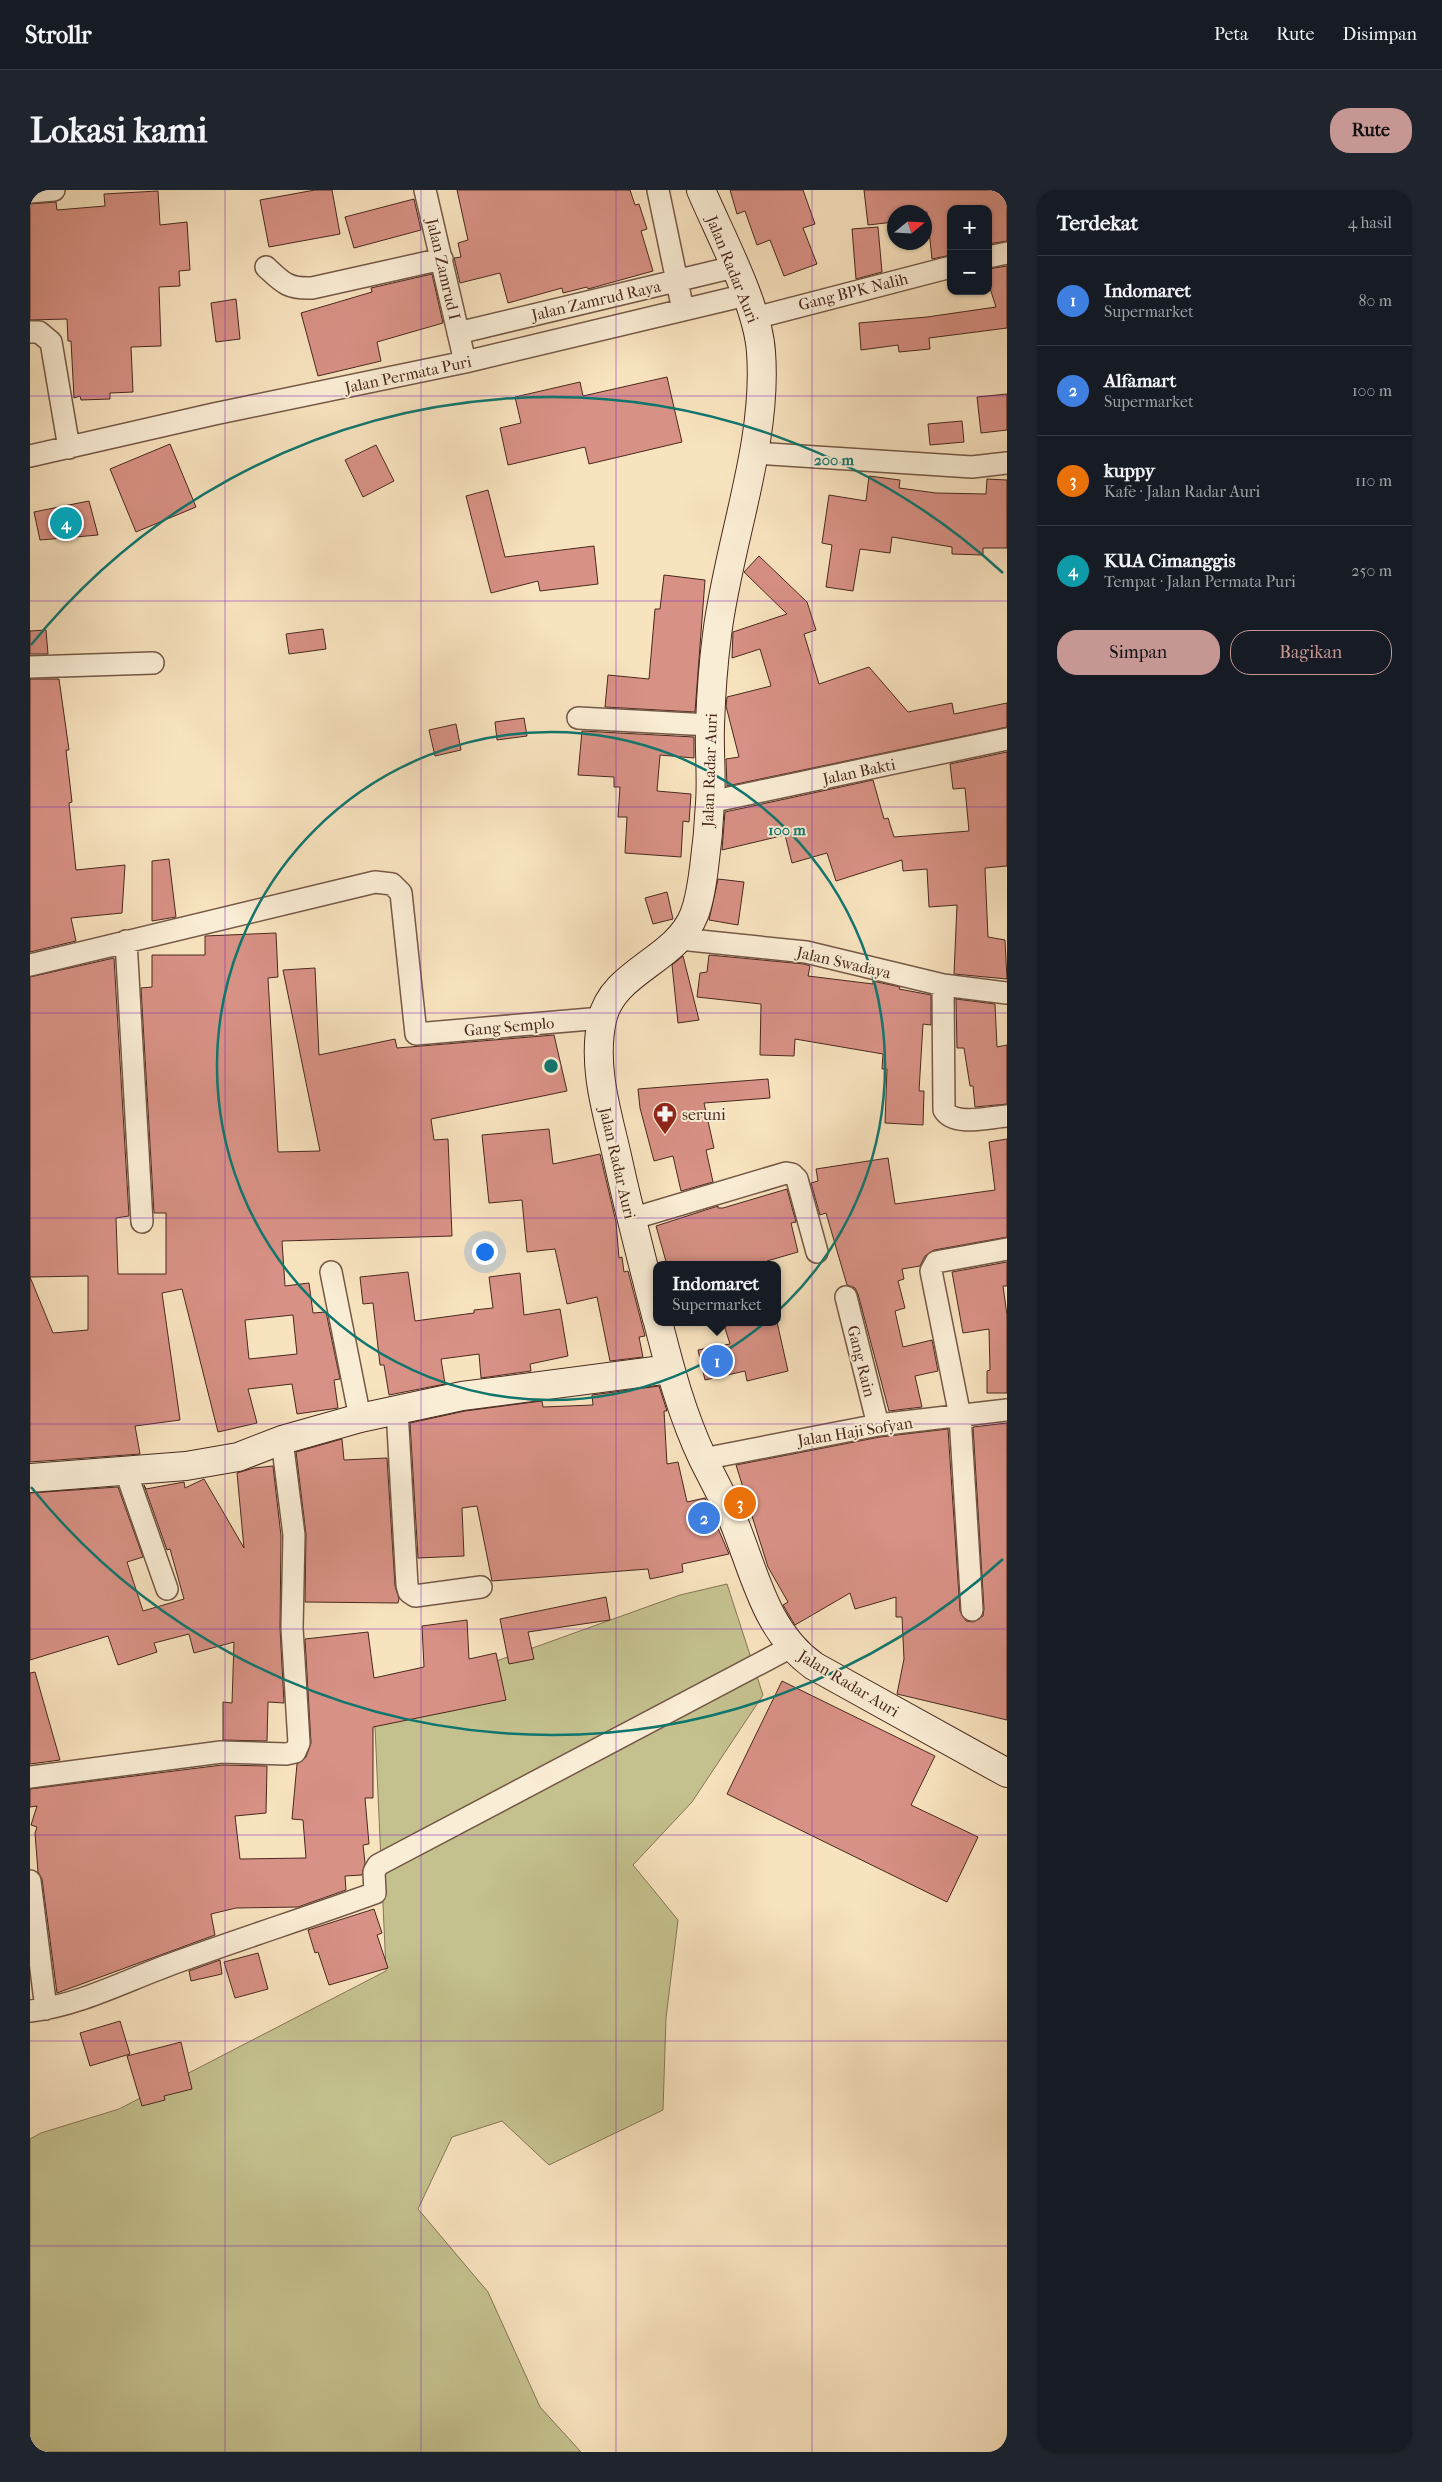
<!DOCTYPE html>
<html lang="id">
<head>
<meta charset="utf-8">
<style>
  body { margin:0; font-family:"IM FELL French Canon",serif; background:#20242c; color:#f1f3f6 }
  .controls { position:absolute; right:15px; top:15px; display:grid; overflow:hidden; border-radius:10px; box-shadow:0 1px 4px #0004 }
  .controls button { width:45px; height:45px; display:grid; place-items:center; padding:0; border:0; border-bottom:1px solid #363941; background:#171b24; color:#f1f3f6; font:25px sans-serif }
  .compass { position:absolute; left:857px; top:15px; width:45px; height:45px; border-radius:50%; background:#171b24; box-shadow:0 1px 4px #0004; rotate:72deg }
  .you { position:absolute; left:454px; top:1061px; width:18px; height:18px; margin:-12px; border:4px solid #fff; border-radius:50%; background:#1a73e8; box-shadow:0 0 0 8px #1a73e833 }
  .badge { display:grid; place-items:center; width:32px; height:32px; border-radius:50%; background:#c59692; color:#fff; font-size:16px; font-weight:700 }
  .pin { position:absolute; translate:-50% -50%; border:2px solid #fff; box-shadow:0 1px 5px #0006 }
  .popup { position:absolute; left:623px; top:1071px; width:128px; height:65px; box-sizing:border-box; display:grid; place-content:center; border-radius:10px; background:#171b24; filter:drop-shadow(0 1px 4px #0005); font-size:16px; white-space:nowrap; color:#9ea1a6 }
  .popup b { font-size:19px; color:#f1f3f6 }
  .popup::after { content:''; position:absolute; left:50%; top:100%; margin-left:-10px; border:10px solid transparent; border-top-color:#171b24 }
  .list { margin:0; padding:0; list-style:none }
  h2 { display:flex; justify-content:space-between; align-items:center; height:65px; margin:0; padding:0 20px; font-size:21px }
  h2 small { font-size:16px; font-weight:400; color:#9ea1a6 }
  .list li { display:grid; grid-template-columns:32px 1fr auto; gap:15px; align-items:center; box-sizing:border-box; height:90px; padding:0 20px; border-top:1px solid #363941 }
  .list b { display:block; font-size:19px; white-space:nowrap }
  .list p { margin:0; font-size:16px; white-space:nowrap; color:#9ea1a6 }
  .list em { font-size:16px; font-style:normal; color:#9ea1a6 }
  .actions { display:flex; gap:10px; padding:15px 20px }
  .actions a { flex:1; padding:11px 0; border:1px solid #c59692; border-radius:20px; text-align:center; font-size:18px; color:#c59692 }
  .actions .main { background:#c59692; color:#111 }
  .map { position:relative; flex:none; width:977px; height:2262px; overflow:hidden; border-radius:20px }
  header { display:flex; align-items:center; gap:30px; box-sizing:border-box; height:70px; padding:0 25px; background:#171b24; border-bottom:1px solid #363941 }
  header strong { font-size:24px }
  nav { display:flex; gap:28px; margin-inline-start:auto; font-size:18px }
  .intro { display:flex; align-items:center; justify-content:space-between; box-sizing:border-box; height:120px; padding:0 30px }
  h1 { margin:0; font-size:35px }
  .button { padding:12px 22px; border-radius:20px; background:#c59692; color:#111; font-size:18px; font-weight:700 }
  main { display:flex; gap:30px; padding:0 30px }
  aside { flex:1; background:#171b24; border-radius:20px; box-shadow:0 1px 4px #0004 }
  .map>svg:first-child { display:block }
  .green { fill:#c4c18e; stroke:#867556 }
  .building { fill:#d89185; stroke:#49291e; fill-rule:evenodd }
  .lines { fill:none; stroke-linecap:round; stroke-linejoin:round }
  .street-casing { stroke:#755846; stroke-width:24 }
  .secondary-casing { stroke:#49291e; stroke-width:30 }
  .street { stroke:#faedd5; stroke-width:21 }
  .secondary { stroke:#faedd5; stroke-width:28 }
  .grid { fill:none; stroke:#7b2cbf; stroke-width:1; stroke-opacity:0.55 }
  .ring { fill:none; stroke:#0f766e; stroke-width:2.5 }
  .labels { text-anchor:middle; stroke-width:4; stroke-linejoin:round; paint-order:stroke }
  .street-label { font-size:16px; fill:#49291e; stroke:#faedd5 }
  .poi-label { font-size:16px; fill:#49291e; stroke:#faedd5; text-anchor:start }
  .centre { fill:#0f766e; stroke:#faedd5; stroke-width:2.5 }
  .ring-label { font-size:15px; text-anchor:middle; font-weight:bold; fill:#0f766e; stroke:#faedd5; stroke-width:4; stroke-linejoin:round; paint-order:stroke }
</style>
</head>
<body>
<header>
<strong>Strollr</strong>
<nav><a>Peta</a><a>Rute</a><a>Disimpan</a></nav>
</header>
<div class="intro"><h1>Lokasi kami</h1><a class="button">Rute</a></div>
<main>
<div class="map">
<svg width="977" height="2262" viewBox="0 0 977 2262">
  <rect width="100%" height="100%" fill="#f8e3bf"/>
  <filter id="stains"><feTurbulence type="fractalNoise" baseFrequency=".004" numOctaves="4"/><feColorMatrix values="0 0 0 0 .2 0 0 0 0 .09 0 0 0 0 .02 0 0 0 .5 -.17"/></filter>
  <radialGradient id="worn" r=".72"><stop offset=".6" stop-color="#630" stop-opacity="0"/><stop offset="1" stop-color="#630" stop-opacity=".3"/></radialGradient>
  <!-- green -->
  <path class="green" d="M 697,1394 L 733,1505 L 662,1612 L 603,1675 L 648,1730 L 636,1828 L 633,1920 L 519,1975 L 472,1931 L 422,1947 L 388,2019 L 458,2102 L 510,2217 L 551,2262 L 0,2262 L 0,1949 L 11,1943 L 89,1919 L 356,1781 L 344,1515 L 650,1405 Z"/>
  <!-- building -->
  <path class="building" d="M 285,0 L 302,0 L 310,44 L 239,57 L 230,10 Z
    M 427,0 L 600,0 L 605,15 L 609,14 L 617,39 L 611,41 L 623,81 L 558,99 L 557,97 L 533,103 L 532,98 L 478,113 L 470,83 L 430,93 L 424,68 L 431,67 L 428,53 L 438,50 Z
    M 700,0 L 773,0 L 785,34 L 773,38 L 787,74 L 754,86 L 740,50 L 727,55 L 715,21 L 707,24 Z
    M 834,0 L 977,0 L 977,51 L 958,54 L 958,19 L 921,19 L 921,65 L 902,69 L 897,22 L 864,22 L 864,32 L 838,35 Z
    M 128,1 L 130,35 L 157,32 L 160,80 L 149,81 L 150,96 L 129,97 L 131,156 L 101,157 L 103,202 L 80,203 L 80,209 L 51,210 L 50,206 L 44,208 L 41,151 L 38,151 L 37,129 L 0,130 L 0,14 L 26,12 L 27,20 L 75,16 L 74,4 Z
    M 384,9 L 391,40 L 324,58 L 315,27 Z
    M 848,37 L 852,82 L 826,89 L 822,39 Z
    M 977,76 L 977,138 L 899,148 L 900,159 L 869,162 L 868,155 L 831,160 L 829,133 L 897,127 L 966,117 L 958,92 L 958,79 Z
    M 402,84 L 413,133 L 347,152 L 351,171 L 288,186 L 271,123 L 342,102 L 341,98 Z
    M 206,109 L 210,149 L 186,152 L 181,113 Z
    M 637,187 L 652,252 L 559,274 L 555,257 L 478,275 L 470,238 L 491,233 L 485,207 L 550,192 L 553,206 Z
    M 977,204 L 977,240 L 951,243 L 947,207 Z
    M 932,231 L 934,252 L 900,255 L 898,234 Z
    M 140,254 L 166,317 L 106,342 L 80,279 Z
    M 346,255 L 364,291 L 333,307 L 315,270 Z
    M 839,286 L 870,290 L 869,298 L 906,303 L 956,304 L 957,289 L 977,290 L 977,358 L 953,358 L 953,365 L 922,364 L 922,357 L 862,347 L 860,363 L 830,359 L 823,401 L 796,397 L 802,355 L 792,353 L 799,305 L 836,311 Z
    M 458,300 L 475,367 L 564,356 L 568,394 L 510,401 L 508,391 L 461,403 L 436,306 Z
    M 59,311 L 68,345 L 10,350 L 4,322 Z
    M 729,366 L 777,412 L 786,440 L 774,444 L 789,494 L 839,477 L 878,522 L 922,513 L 924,524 L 977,513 L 977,537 L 697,596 L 696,569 L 709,567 L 696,516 L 697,507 L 741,496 L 730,459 L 702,468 L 703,442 L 757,424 L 714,382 Z
    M 634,385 L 675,390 L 665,522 L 575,517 L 578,485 L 619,489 L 625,419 L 630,419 Z
    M 293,439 L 296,459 L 259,464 L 256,444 Z
    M 16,440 L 18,464 L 0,464 L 0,441 Z
    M 0,489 L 29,489 L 39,560 L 36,560 L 42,612 L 39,613 L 46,680 L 95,675 L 92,723 L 41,728 L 46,751 L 0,762 Z
    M 494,528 L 497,546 L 467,550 L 465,532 Z
    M 426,534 L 431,560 L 405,566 L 399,540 Z
    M 552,541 L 664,547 L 664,568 L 630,565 L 627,601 L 661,604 L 659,632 L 653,631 L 651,667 L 595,663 L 597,627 L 588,627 L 590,597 L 584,597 L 584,587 L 548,585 Z
    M 977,562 L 977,676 L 955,678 L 958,747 L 975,750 L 977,789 L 924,784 L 927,715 L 899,717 L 897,679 L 873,681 L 872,670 L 806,691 L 797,663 L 762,673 L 755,645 L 692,660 L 695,622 L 843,590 L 854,629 L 858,628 L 864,647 L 939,641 L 935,598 L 923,599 L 920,574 Z
    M 139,669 L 146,727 L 122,731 L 122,671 Z
    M 688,689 L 714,692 L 708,735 L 679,730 Z
    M 637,702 L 643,729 L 623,734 L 615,708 Z
    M 246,743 L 248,787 L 238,788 L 248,962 L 290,961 L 253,780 L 285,778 L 289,865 L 365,849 L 367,858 L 524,845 L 537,901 L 401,929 L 404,950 L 418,949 L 422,1046 L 252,1051 L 255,1096 L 279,1093 L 283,1123 L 296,1122 L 310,1189 L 304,1190 L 308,1218 L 267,1224 L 262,1194 L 218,1199 L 227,1233 L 188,1242 L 152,1099 L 132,1103 L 150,1230 L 105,1236 L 110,1264 L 0,1272 L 0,1087 L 23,1143 L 58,1140 L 58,1086 L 0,1087 L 0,787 L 84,768 L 99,1026 L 86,1028 L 88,1084 L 136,1084 L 136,1023 L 124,1023 L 111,798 L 122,797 L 122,765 L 175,765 L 175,746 ZM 263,1125 L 267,1164 L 219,1169 L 215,1130 Z
    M 679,765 L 774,774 L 780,776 L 778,786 L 843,794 L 843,791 L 870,797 L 869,799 L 901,805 L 901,835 L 893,834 L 889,901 L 894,901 L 893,935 L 855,933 L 857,879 L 852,879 L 853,864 L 765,849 L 764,866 L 730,865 L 731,814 L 667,807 L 670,783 L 677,782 Z
    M 653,766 L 669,830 L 648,833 L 642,775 Z
    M 926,809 L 965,814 L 967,857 L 977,855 L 977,914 L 945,917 L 943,896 L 940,896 L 934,858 L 927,858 Z
    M 738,889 L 740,908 L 674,913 L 684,958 L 676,960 L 683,992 L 651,1001 L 643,966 L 624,971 L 610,918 L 608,899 Z
    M 519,939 L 523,974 L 570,964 L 586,1032 L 589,1068 L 592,1067 L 594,1082 L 598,1081 L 615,1146 L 609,1147 L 613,1167 L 580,1171 L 567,1107 L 537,1114 L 525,1059 L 497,1062 L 492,1010 L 459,1013 L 452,945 Z
    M 977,949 L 977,1047 L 904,1060 L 895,1066 L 890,1076 L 872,1079 L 874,1089 L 868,1091 L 875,1118 L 865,1121 L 873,1157 L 902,1150 L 908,1181 L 885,1186 L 892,1217 L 859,1221 L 828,1104 L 825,1098 L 817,1095 L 796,1023 L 790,1025 L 781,993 L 788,991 L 786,979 L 858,968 L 865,1014 L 965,1000 L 959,952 Z
    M 757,999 L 766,1032 L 761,1033 L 768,1062 L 737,1071 L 738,1075 L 637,1075 L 626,1036 L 688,1016 L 688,1018 L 693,1018 Z
    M 977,1072 L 977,1096 L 973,1096 L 977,1125 L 977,1203 L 957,1203 L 957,1181 L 960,1180 L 959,1139 L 933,1143 L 922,1082 Z
    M 378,1082 L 385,1131 L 444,1123 L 444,1120 L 463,1118 L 459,1087 L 490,1083 L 494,1125 L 530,1119 L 538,1166 L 500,1174 L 501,1181 L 451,1188 L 449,1164 L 411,1169 L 415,1194 L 359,1205 L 354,1175 L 350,1175 L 343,1113 L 333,1114 L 330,1087 Z
    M 693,1132 L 747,1132 L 758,1181 L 717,1191 L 715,1181 L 675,1190 L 668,1160 L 700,1154 Z
    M 629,1196 L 637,1221 L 634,1221 L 637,1274 L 648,1272 L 657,1312 L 675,1308 L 699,1364 L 652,1374 L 653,1382 L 620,1389 L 618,1379 L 462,1391 L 447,1316 L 432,1318 L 434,1366 L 388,1368 L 380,1233 L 435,1221 L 512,1211 L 513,1217 L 563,1215 L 562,1205 Z
    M 977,1233 L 977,1530 L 867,1504 L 874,1469 L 872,1427 L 866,1427 L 866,1407 L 825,1419 L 820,1403 L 765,1435 L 753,1415 L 758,1412 L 738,1377 L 706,1275 L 850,1247 L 918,1239 L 930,1421 L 936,1431 L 943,1432 L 953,1426 L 954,1419 L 943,1237 Z
    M 312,1249 L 314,1270 L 357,1268 L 365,1396 L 369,1409 L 368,1413 L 275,1412 L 276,1344 L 266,1262 Z
    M 243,1276 L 251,1346 L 250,1438 L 254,1513 L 238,1512 L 237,1551 L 193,1550 L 193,1512 L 202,1513 L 204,1452 L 164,1463 L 159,1444 L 124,1453 L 127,1462 L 88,1475 L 78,1446 L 0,1470 L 0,1303 L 88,1297 L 113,1367 L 97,1372 L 113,1421 L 154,1409 L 140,1359 L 137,1360 L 114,1295 L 116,1299 L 154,1292 L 155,1298 L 174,1289 L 214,1358 L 207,1283 L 224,1278 Z
    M 576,1407 L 580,1430 L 498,1442 L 504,1469 L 479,1474 L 470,1429 Z
    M 437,1430 L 439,1469 L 466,1463 L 476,1510 L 343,1537 L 343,1608 L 335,1608 L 339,1654 L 333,1655 L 335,1673 L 332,1685 L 315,1686 L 316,1700 L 268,1717 L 206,1718 L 181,1724 L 185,1745 L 27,1803 L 12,1689 L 8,1682 L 5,1643 L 7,1637 L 1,1635 L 7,1616 L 0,1617 L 0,1599 L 192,1575 L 237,1576 L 236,1623 L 205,1626 L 210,1669 L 276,1668 L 273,1630 L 262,1629 L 267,1574 L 276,1567 L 281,1553 L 275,1449 L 338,1442 L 344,1488 L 394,1477 L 392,1436 Z
    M 5,1482 L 30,1570 L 0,1574 L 0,1483 Z
    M 752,1491 L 905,1566 L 881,1615 L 948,1647 L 917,1712 L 697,1604 Z
    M 344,1719 L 352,1743 L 347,1745 L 358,1778 L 299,1795 L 288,1762 L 285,1763 L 278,1740 Z
    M 228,1763 L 238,1799 L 205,1808 L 194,1772 Z
    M 190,1770 L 192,1784 L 161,1791 L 159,1781 Z
    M 90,1831 L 100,1864 L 60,1876 L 50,1843 Z
    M 151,1852 L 162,1899 L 134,1906 L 135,1910 L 112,1916 L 97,1866 Z"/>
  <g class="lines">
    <defs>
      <path id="street" d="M 395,0 L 435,172
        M 628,0 L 653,120
        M 0,2 L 24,0
        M 958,67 L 977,63
        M 236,77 C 253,93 258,99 282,98 L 412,69
        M 725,128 L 921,77
        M 0,142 L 9,142 L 21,152 L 39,258
        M 428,143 L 704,77
        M 723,263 L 942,277 L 977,273
        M 0,266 L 184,224 L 435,172 L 716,105
        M 0,477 L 123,473
        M 548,528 L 680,535
        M 680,612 L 977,549
        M 650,749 L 776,762 L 913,795 L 977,803
        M 96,751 L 112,1032
        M 0,775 L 345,692 L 362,694 L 371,703 L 386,844 L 572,828
        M 913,795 L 914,920 C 924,937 960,927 977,926
        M 601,1029 L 756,983 L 762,984 L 767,989 L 787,1062
        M 301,1082 L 330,1228
        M 816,1107 L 848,1235
        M 367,1220 L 377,1395 L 379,1402 L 385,1406 L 451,1397
        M 673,1269 L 848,1235 L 977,1220
        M 96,1282 L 137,1399
        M 942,1420 L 930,1226 L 901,1081 L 906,1072 L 977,1059
        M 0,1587 L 191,1562 L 256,1564 L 265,1562 L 269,1553 L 262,1438 L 264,1345 L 252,1250
        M 0,1691 L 16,1819
        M 0,1821 C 51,1815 99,1789 147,1772 C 213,1748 279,1727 345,1703 L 344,1682 L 348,1675 L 761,1457"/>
      <path id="secondary" d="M 627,1129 C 613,1075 599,1021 587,966 C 577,922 562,876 572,830 C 582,781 646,771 664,725 C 670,710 672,693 674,678 C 677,656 679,634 680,613 C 682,587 679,561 680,535 C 681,505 683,475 687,445 C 698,354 738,254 731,162 C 728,115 690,45 671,0
        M 628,1132 C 640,1179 652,1225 673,1269 C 683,1289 694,1309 703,1330 C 725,1383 735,1441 784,1476 L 977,1583
        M 0,1288 L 156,1276 L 208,1267 L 252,1250 L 330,1228 L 432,1206 L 640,1179"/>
    </defs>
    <!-- street casing -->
    <use href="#street" class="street-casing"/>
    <!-- secondary casing -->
    <use href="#secondary" class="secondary-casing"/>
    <!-- street -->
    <use href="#street" class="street"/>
    <!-- secondary -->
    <use href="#secondary" class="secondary"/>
  </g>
  <!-- grid -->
  <path class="grid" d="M 195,0 L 195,2262M 391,0 L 391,2262M 586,0 L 586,2262M 782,0 L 782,2262M 0,206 L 977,206M 0,411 L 977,411M 0,617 L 977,617M 0,823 L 977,823M 0,1028 L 977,1028M 0,1234 L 977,1234M 0,1439 L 977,1439M 0,1645 L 977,1645M 0,1851 L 977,1851M 0,2056 L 977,2056"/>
  <!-- distance rings -->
  <g class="ring">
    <circle cx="521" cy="876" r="334"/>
    <path d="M973 1369A669 669 0 0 1 1 1297M1 455A669 669 0 0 1 973 383"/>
  </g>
  <!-- icons -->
  <defs>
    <symbol id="pharmacy-pin" viewBox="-11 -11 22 30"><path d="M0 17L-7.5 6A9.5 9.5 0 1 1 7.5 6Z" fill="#8f2418" stroke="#faedd5"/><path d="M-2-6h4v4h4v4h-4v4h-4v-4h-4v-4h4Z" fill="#fff"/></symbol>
  </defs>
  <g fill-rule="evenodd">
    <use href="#pharmacy-pin" x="621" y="910" width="28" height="38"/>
  </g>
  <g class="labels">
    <!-- street labels -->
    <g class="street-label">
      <text transform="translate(414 79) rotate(77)" y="6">Jalan Zamrud I</text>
      <text transform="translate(703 79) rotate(68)" y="6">Jalan Radar Auri</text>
      <text transform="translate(823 101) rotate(-14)" y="6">Gang BPK Nalih</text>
      <text transform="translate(566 110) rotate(-13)" y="6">Jalan Zamrud Raya</text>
      <text transform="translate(378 184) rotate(-12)" y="6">Jalan Permata Puri</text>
      <text transform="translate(679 580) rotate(-88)" y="6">Jalan Radar Auri</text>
      <text transform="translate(829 581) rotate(-12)" y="6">Jalan Bakti</text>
      <text transform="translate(814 772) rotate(13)" y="6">Jalan Swadaya</text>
      <text transform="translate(479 836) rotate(-5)" y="6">Gang Semplo</text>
      <text transform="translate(588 973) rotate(77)" y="6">Jalan Radar Auri</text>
      <text transform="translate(832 1171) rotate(76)" y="6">Gang Rain</text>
      <text transform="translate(825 1241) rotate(-9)" y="6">Jalan Haji Sofyan</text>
      <text transform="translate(819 1493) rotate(31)" y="6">Jalan Radar Auri</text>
    </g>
    <!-- poi labels -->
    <g class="poi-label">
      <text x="652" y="930">seruni</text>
    </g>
  </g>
  <circle cx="521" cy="876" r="8" class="centre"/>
  <g class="ring-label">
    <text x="804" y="275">200 m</text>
    <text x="757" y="645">100 m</text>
  </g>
  <rect width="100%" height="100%" filter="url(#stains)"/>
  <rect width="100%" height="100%" fill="url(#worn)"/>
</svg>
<div class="controls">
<button>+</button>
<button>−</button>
</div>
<svg class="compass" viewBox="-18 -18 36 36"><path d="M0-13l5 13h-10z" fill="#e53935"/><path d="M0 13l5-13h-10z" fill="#9ea1a6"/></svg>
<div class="you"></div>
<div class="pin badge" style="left:687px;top:1171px;background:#3f7fe0">1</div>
<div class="popup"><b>Indomaret</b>Supermarket</div>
<div class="pin badge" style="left:674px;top:1328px;background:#3f7fe0">2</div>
<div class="pin badge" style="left:710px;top:1313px;background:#e8710a">3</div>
<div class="pin badge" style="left:36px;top:333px;background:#0f9aa8">4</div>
</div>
<aside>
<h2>Terdekat<small>4 hasil</small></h2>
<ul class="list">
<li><span class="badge" style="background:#3f7fe0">1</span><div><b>Indomaret</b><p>Supermarket</p></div><em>80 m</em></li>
<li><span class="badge" style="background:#3f7fe0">2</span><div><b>Alfamart</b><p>Supermarket</p></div><em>100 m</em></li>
<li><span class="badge" style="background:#e8710a">3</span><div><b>kuppy</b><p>Kafe · Jalan Radar Auri</p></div><em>110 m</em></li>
<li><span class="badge" style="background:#0f9aa8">4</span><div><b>KUA Cimanggis</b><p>Tempat · Jalan Permata Puri</p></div><em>250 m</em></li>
</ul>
<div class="actions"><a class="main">Simpan</a><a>Bagikan</a></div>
</aside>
</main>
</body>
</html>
